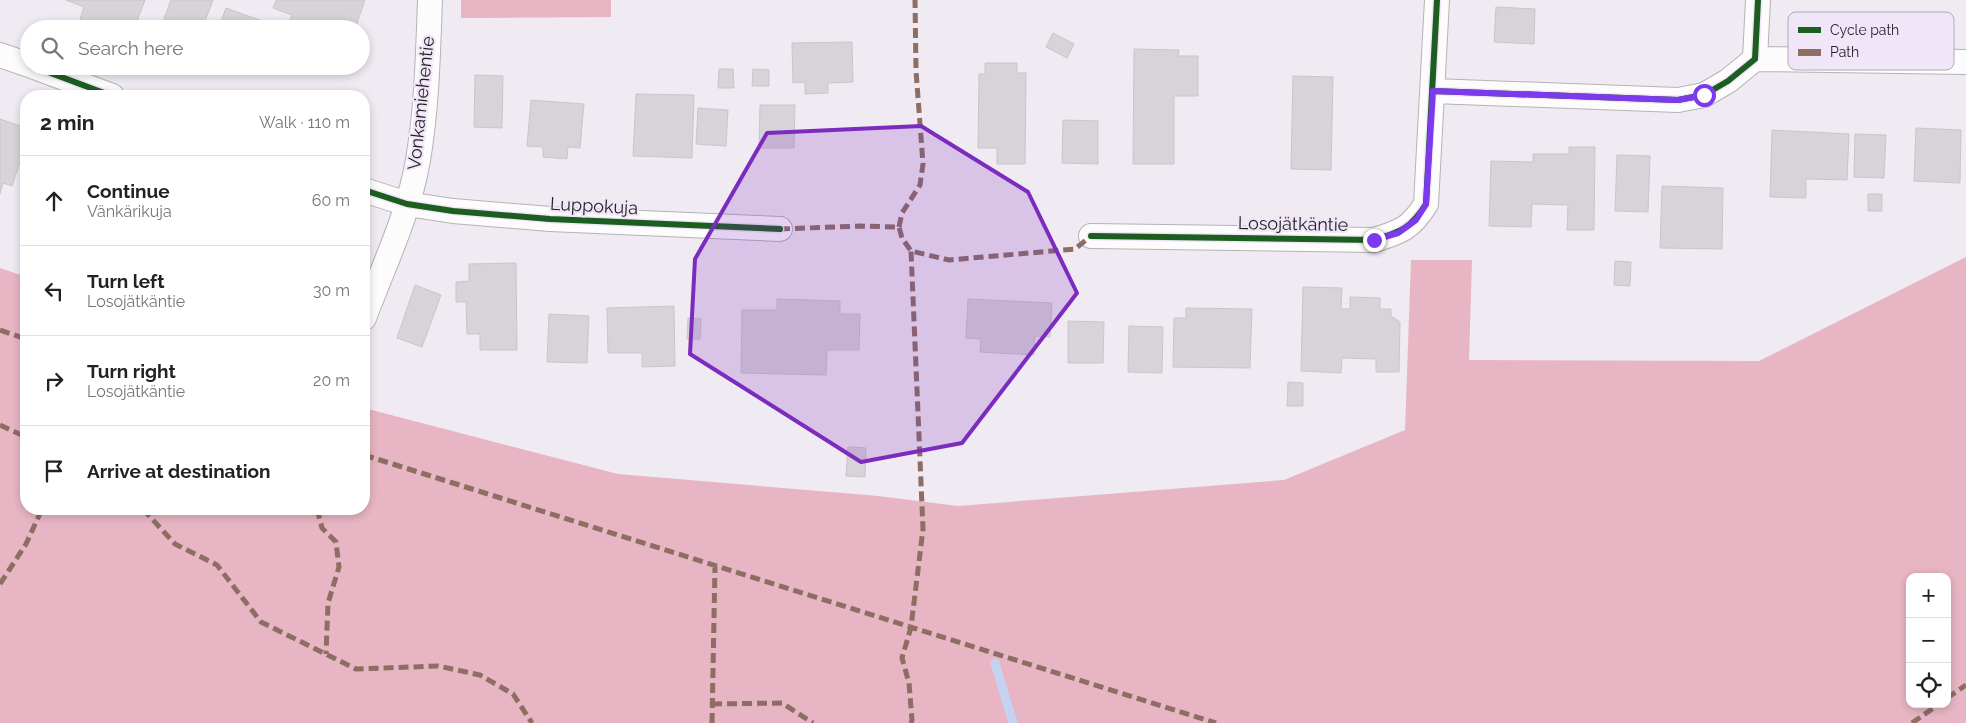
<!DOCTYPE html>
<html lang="en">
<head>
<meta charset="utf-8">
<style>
  body { margin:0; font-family:Raleway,sans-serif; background:#f6f6f6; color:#222 }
  .controls { position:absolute; right:15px; bottom:15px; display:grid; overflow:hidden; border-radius:10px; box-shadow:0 2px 8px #0003 }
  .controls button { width:45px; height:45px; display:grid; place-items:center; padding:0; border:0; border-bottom:1px solid #e0e0e0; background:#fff; color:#222; font:25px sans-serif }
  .stop { position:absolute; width:15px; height:15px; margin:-11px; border:4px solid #7c3aed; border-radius:50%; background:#fff }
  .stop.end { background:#7c3aed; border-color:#fff; box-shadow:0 1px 5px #0008 }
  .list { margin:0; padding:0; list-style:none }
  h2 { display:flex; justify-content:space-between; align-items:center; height:65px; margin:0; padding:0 20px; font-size:21px }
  h2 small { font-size:16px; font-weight:400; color:#767676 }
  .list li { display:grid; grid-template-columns:32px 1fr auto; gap:15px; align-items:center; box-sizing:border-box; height:90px; padding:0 20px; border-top:1px solid #e0e0e0 }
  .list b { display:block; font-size:19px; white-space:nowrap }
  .list p { margin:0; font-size:16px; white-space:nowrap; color:#767676 }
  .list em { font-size:16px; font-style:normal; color:#767676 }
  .icon { flex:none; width:28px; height:28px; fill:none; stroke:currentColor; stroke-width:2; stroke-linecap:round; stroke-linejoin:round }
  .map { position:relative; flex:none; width:1966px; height:723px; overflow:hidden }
  .search { position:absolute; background:#fff; box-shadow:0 2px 8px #0003; left:20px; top:20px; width:350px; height:55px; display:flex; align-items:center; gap:12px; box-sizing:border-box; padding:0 18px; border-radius:28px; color:#767676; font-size:19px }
  .panel { position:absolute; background:#fff; box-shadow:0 2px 8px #0003; left:20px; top:90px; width:350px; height:425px; border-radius:20px }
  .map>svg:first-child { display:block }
  .forest { fill:#e7b5c3; fill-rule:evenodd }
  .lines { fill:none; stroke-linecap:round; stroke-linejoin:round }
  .stream { stroke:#c5d2f2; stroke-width:9 }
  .building { fill:#d8d3d8; stroke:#cbc5cb }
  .minor-casing { stroke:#b6b2b8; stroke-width:26 }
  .minor { stroke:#fdfcfd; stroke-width:24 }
  .quiet { stroke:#8d6e63; stroke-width:5; stroke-dasharray:10 5; stroke-linecap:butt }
  .cycleway-casing { stroke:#f1e6f7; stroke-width:9 }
  .cycleway { stroke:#1b5e20; stroke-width:6 }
  .route { stroke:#7c3aed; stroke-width:6 }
  .marked { fill:#7b2cbf; fill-opacity:0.2; stroke:#7b2cbf; stroke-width:4; stroke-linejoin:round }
  .labels { text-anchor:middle; stroke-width:4.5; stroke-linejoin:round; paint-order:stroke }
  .street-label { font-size:18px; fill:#221f24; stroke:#f1e6f7 }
  .key { fill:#f1e6f7; stroke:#b3aab8; stroke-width:1 }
  .key-label { font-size:14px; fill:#221f24 }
</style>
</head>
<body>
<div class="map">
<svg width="1966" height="723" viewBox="0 0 1966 723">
  <rect width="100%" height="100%" fill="#f0eaf3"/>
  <!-- forest -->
  <path class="forest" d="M 461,0 L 611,0 L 611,17 L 461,18 Z
    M 1966,257 L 1966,723 L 0,723 L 0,268 L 26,277 L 26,509 L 364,509 L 364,408 L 618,474 L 878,496 L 958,506 L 1284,480 L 1405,430 L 1411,260 L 1472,260 L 1469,360 L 1759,361 ZM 1910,577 L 1947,577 L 1947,704 L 1910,704 Z"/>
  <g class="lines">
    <!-- stream -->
    <path class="stream" d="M 995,663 L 1013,723"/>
  </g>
  <!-- building -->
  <path class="building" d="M 66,0 L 145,0 L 134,29 L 106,29 L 80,19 L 84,7 Z
    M 171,0 L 213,0 L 202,29 L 167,29 L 161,27 Z
    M 276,0 L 365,0 L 355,29 L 287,29 L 292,15 L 273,8 Z
    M 1496,7 L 1535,9 L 1534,44 L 1494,42 Z
    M 226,8 L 262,21 L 259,29 L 218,29 Z
    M 1053,33 L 1074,44 L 1067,58 L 1046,47 Z
    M 852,42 L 853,82 L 828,83 L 828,93 L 805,94 L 805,82 L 793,83 L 792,43 Z
    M 1134,49 L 1179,50 L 1178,56 L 1198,56 L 1198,96 L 1174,96 L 1174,164 L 1133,164 Z
    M 985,63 L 1017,63 L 1017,73 L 1026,73 L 1025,164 L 997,164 L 997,148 L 978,148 L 979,74 L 985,74 Z
    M 232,66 L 246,66 L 244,71 Z
    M 719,69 L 733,69 L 734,88 L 718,88 Z
    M 753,69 L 769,70 L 769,86 L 752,86 Z
    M 475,75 L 503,76 L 502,128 L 474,127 Z
    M 1293,76 L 1333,77 L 1331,170 L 1291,169 Z
    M 636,94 L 694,95 L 692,158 L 633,156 Z
    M 531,100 L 584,104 L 580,148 L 568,147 L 567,159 L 543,157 L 543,147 L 527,146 Z
    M 760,105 L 795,105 L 794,148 L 759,148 Z
    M 698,108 L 728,110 L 726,146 L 696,144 Z
    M 0,119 L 26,128 L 26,144 L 12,186 L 3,183 L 0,194 Z
    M 1063,120 L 1098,121 L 1098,164 L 1062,163 Z
    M 1916,128 L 1961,130 L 1960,183 L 1914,181 Z
    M 1772,130 L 1849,134 L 1847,180 L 1806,179 L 1806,198 L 1770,197 Z
    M 1855,134 L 1886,135 L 1884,178 L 1854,177 Z
    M 1569,147 L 1595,147 L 1594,230 L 1567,230 L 1568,205 L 1532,204 L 1531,227 L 1489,226 L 1491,161 L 1533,162 L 1533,154 L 1569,154 Z
    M 1617,155 L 1650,156 L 1648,212 L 1615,211 Z
    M 1662,186 L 1723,188 L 1722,249 L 1660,248 Z
    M 1868,194 L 1882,194 L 1882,211 L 1868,211 Z
    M 1615,261 L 1631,262 L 1630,286 L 1614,285 Z
    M 516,263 L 517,350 L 480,350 L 480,334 L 467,334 L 466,302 L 456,302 L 456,282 L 469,281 L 469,264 Z
    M 415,285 L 441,295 L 422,347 L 397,338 Z
    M 1303,287 L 1342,288 L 1341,309 L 1350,309 L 1350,297 L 1380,298 L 1380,309 L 1391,309 L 1391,316 L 1400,322 L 1399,372 L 1376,372 L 1376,359 L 1342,358 L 1341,373 L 1301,371 Z
    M 777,299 L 840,301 L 840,314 L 860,314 L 859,350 L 827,350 L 826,375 L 741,373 L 742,310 L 777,310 Z
    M 968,299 L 1052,303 L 1050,337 L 1035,336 L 1034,355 L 980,352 L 981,339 L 966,338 Z
    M 674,306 L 675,366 L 642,367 L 642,353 L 608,353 L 607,308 Z
    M 1186,308 L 1252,309 L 1250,368 L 1173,367 L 1174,318 L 1186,318 Z
    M 549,314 L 589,316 L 587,363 L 547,362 Z
    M 688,318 L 701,319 L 700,339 L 687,339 Z
    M 1068,321 L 1104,322 L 1103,363 L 1068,363 Z
    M 1129,326 L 1163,327 L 1162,373 L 1128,372 Z
    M 1288,382 L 1303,383 L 1303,406 L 1287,406 Z
    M 848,447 L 866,448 L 865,477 L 846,476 Z"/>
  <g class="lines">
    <defs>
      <path id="minor" d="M 0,55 L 29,65
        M 1755,59 L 1966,62
        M 32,66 L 112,96
        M 1433,91 L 1678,100 L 1704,95 L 1728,81 L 1755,59 L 1758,0
        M 364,190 L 407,204 L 453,211 L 550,219 L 780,229
        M 1091,236 L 1374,240 C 1401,232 1411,228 1426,204 L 1437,0
        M 364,318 C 383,267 409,214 418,160 C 427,107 428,53 430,0"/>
    </defs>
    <!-- minor casing -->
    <use href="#minor" class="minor-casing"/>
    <!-- minor -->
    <use href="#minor" class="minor"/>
    <!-- quiet -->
    <path class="quiet" d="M 899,227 L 902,213 L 920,185 L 923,164 L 916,71 L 915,0
      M 780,229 L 860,226 L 899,227 L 902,238 L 911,251 L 949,260 L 1075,249 L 1091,236
      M 0,330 L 26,339
      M 0,425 L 26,437
      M 364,455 L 1216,723
      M 143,509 L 175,544 L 217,565 L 261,622 L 356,669 L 438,666 L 480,675 L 513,694 L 532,723
      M 317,509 L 322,528 L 336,542 L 339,567 L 328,603 L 326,654
      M 0,584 L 26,544 L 42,509
      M 1947,698 L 1966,685
      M 712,704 L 782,703 L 813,723
      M 712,723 L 715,566
      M 911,723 L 912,720 L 909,683 L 902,658 L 911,627 L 923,529 L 911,251
      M 1912,723 L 1939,704"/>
    <defs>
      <path id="cycleway" d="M 32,66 L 112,96
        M 1433,91 L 1678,100 L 1704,95 L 1728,81 L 1755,59 L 1758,0
        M 364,190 L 407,204 L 453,211 L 550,219 L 780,229
        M 1091,236 L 1374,240 C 1401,232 1411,228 1426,204 L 1437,0"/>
    </defs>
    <!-- cycleway casing -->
    <use href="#cycleway" class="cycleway-casing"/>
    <!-- cycleway -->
    <use href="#cycleway" class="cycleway"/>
  </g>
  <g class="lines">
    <!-- route -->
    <path class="route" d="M 1374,240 L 1398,233 L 1416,220 L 1426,204 L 1433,91 L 1678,100 L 1704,95"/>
  </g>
  <!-- marked area -->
  <path class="marked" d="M 921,126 L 1028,192 L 1077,293 L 962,443 L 861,462 L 690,354 L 695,259 L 767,133 Z"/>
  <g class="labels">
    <!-- street labels -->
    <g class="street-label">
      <text transform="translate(421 103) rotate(-84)" y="6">Vonkamiehentie</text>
      <text transform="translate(594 206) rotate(3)" y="6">Luppokuja</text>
      <text transform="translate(1293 224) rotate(1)" y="6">Losojätkäntie</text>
    </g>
  </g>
  <!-- legend -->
  <rect x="1788" y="12" width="166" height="58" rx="8" class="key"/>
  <rect x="1798" y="27" width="23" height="6" fill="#1b5e20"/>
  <rect x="1798" y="49" width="23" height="7" fill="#8d6e63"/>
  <g class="key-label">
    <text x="1830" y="35">Cycle path</text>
    <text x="1830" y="57">Path</text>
  </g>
</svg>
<div class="controls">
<button>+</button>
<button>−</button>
<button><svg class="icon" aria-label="locate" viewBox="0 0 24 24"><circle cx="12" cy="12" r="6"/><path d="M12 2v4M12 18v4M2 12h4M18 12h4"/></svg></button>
</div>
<div class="stop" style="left:1704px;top:95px"></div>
<div class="stop end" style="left:1374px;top:240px"></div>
<div class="search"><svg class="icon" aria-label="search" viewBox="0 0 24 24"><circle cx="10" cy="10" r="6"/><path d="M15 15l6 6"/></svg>Search here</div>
<section class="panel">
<h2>2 min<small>Walk · 110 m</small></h2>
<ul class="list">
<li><svg class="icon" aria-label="ahead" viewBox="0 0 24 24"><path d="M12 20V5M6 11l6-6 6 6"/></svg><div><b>Continue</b><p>Vänkärikuja</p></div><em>60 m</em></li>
<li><svg class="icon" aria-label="left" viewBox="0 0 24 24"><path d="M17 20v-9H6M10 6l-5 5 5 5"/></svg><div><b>Turn left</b><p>Losojätkäntie</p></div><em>30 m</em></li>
<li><svg class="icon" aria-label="right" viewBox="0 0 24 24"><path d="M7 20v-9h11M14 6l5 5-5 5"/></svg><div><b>Turn right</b><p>Losojätkäntie</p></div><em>20 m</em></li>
<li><svg class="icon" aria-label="arrive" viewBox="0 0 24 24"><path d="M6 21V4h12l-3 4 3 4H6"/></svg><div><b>Arrive at destination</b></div></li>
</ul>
</section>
</div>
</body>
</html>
